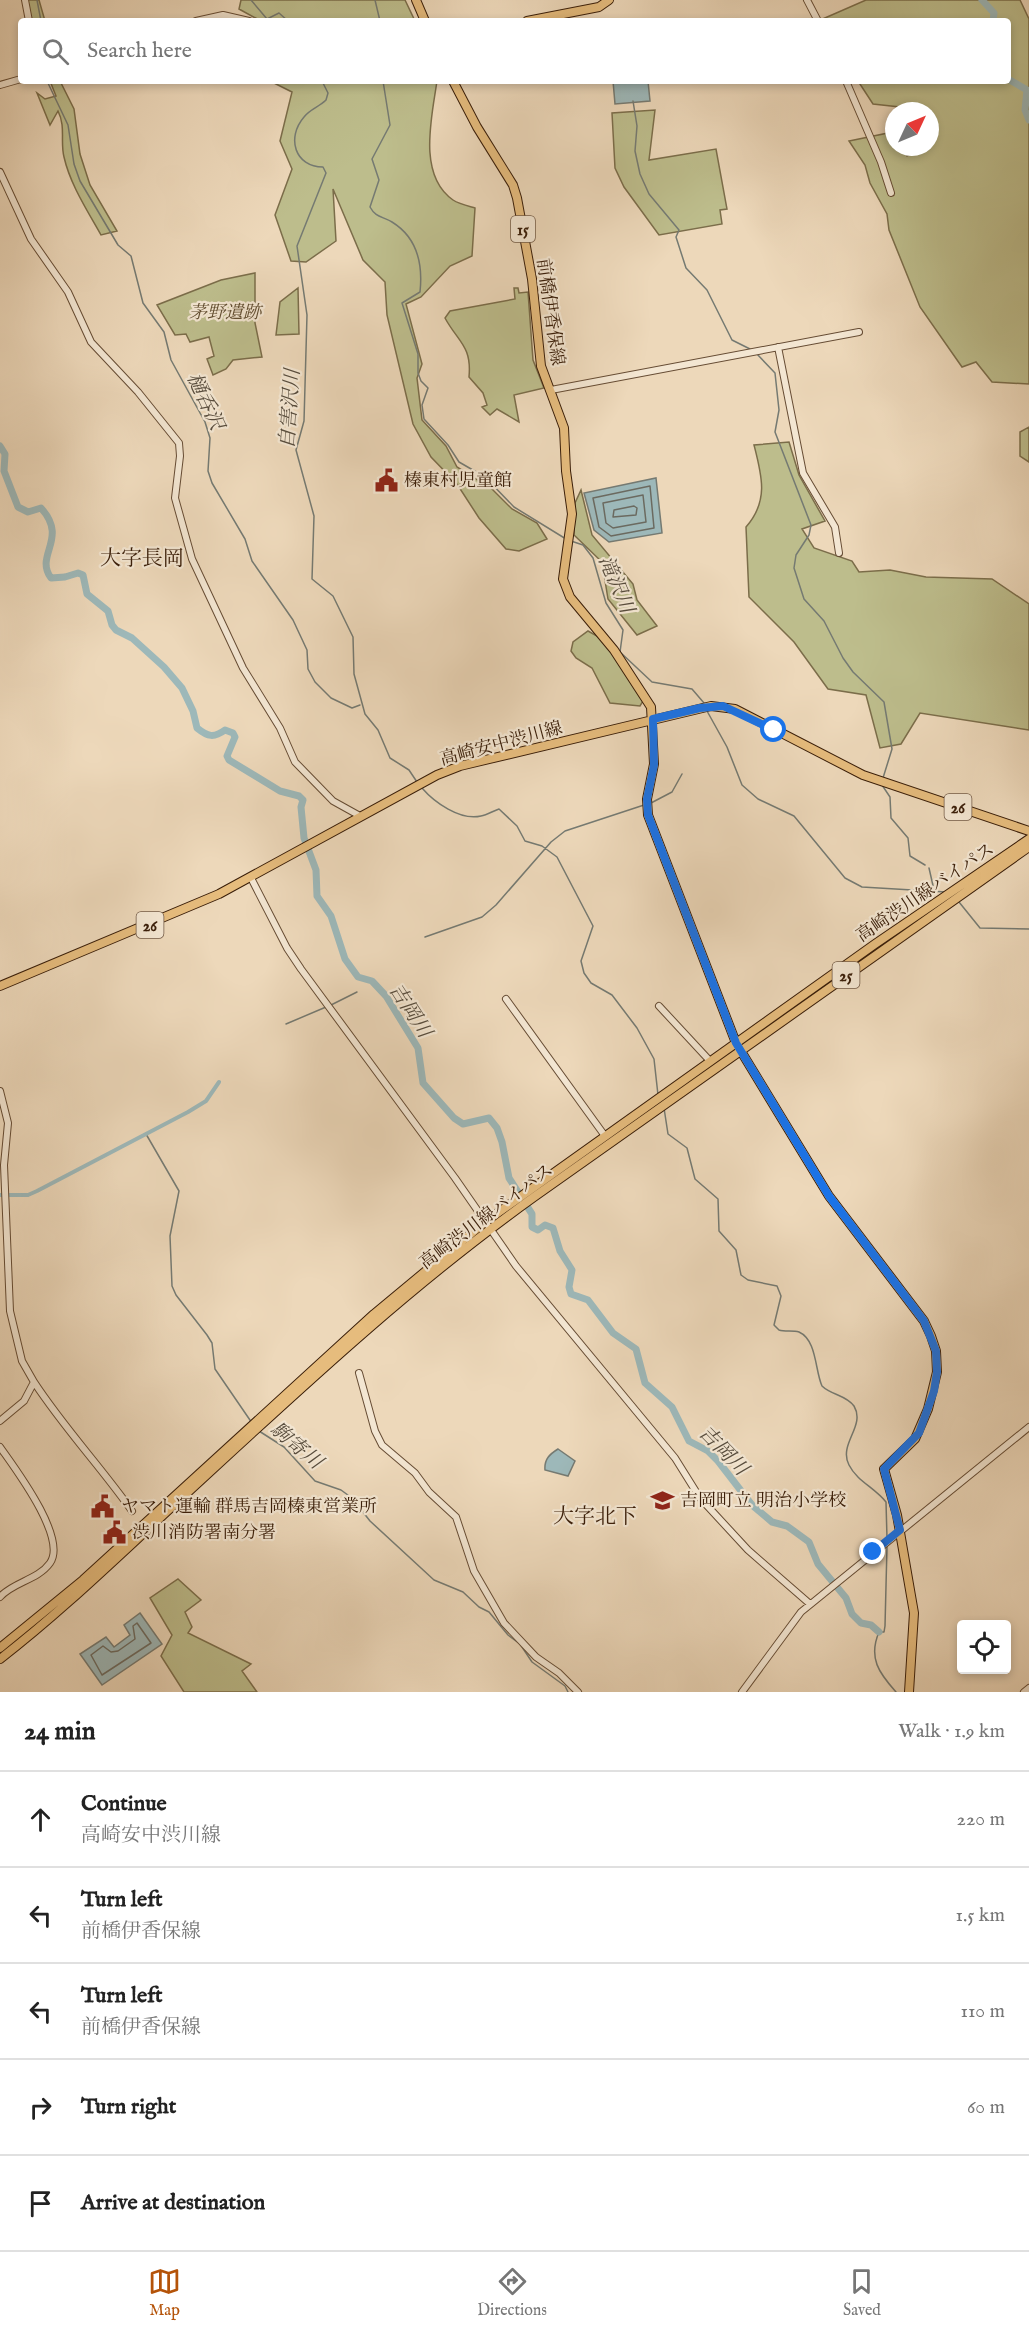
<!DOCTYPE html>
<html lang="en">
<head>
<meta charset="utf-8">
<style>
  body { margin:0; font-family:"IM FELL English","Noto Serif JP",serif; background:#f2f2f2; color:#222 }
  .controls { position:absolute; right:18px; bottom:18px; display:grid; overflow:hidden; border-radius:6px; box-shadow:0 3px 9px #0003 }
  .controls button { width:54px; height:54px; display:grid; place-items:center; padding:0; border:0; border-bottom:2px solid #e0e0e0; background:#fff; color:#222; font:30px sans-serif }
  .compass { position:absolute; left:885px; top:102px; width:54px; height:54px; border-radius:50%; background:#fff; box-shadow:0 3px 9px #0003; rotate:46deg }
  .stop { position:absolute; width:18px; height:18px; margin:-14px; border:4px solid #1a73e8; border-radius:50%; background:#fff }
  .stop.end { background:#1a73e8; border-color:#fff; box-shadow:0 2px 6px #0008 }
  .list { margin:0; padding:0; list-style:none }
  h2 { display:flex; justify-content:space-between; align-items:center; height:78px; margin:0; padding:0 24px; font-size:26px }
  h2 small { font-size:20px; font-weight:400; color:#767676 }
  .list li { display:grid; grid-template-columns:39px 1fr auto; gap:18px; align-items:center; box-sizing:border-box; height:96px; padding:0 24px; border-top:2px solid #e0e0e0 }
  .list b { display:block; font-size:22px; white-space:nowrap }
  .list p { margin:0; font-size:20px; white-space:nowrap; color:#767676 }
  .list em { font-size:20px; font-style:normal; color:#767676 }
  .icon { flex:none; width:33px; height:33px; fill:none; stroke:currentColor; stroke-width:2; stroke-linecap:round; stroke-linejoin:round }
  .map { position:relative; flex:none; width:1029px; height:1692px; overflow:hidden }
  .search { position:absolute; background:#fff; box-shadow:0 3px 9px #0003; left:18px; right:18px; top:18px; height:66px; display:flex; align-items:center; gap:15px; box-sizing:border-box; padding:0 21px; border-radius:6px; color:#767676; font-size:22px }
  .sheet { height:558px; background:#fff }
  nav { display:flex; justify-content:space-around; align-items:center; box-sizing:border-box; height:84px; border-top:2px solid #e0e0e0; background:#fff; font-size:16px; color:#767676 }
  nav a { display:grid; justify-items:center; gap:3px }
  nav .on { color:#b45309 }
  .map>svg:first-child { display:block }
  .green { fill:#bdbd8c; stroke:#7b6d4a; stroke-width:1.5 }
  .water { fill:#9db8b9; stroke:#757a72; stroke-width:1.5 }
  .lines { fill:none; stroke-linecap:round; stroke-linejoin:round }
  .shore { stroke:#6b6a60; stroke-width:1.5 }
  .stream { stroke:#757a72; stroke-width:1.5 }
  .canal { stroke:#9db8b9; stroke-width:4 }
  .river { stroke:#9db8b9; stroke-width:7 }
  .minor-casing { stroke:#664c34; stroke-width:8 }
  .major-casing { stroke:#391d08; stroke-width:10 }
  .minor { stroke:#f3e6d2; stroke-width:6 }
  .major { stroke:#e6bc7d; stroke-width:8 }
  .route { stroke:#1a73e8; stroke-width:8 }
  .labels { text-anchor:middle; stroke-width:4.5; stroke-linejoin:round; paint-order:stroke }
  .shield { fill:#f3e6d2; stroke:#715945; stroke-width:1.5 }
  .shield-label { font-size:16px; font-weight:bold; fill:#391d08 }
  .park-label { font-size:18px; font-style:italic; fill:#614d30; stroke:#f3e6d2 }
  .street-label { font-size:18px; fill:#391d08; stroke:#f3e6d2 }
  .poi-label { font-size:18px; fill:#391d08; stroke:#f3e6d2; text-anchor:start }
  .water-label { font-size:20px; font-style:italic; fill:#574c3d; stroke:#f3e6d2 }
  .quarter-label { font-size:21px; fill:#391d08; stroke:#f3e6d2 }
</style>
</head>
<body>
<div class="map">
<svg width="1029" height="1692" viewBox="0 0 1029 1692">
  <rect width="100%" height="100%" fill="#edd8ba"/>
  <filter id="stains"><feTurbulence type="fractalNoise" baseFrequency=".00333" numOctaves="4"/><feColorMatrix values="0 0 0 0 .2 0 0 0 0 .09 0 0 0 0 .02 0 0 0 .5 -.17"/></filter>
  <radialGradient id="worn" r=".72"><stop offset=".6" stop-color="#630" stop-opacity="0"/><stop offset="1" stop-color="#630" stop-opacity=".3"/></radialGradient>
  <!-- green -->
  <path class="green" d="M 27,0 L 39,0 L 45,21 L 32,21 Z
    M 241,0 L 405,0 L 415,21 L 261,21 L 239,9 Z
    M 866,0 L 1020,0 L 1029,19 L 1029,384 L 992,382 L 976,362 L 962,367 L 920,307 L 889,230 L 887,214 L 870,183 L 865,165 L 849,141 L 893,132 L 894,147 L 902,147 L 907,156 L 922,147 L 930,147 L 930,111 L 911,111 L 909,108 L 873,104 L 858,81 L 1008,81 L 1008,21 L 818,21 Z
    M 50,81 L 60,81 L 74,109 L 80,154 L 90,185 L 117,231 L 101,235 C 87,210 70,184 64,157 C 60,141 66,127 58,111 L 50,125 L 37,93 L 45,99 L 56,96 Z
    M 270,81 L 437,81 C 432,116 417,175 453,200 C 459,204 468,206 475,208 L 472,256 L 450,266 L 421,297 L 406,304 L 422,364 L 417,378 L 422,420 L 446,446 L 457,467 L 492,489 L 512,509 L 537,523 L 547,539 L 519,551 L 506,549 L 479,518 L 457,484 L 431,457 L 413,424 L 387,315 L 385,282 L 363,260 L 333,189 L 336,241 L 306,262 L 291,261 L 275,215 L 292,169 L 280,141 L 292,92 Z
    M 655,110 L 649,160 L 716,149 L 727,209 L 720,210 L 722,224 L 659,235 L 624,187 L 615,168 L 612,113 Z
    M 255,273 L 255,323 L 262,357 L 233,360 L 226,369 L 213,375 L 207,359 L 214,356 L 209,337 L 190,342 L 186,334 L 175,335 L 157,305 L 221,280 Z
    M 298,288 L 299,334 L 276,335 L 280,302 Z
    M 514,288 L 518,288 L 519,293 L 528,292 L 533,360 L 544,388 L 514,395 L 519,422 L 497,409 L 490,415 L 482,407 L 487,405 L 483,393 L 469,377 C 472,346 458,342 445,318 L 450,311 L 515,299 Z
    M 1029,427 L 1029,462 L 1020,456 L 1020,432 Z
    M 789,442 L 799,475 L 825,521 L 802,529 L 814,548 L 852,561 L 859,572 L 890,570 L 926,577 L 992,579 L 1029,604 L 1029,730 L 920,713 L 901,744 L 880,748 L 866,695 L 828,689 L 794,642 L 749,597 L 746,527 C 769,501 762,476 754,445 Z
    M 581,490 L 592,535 L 633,584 L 637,600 L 657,626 L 637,635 L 608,599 L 602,562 L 574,535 L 575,503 Z
    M 588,631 L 606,641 L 643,701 L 640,706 L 610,703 L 592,668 L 576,658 L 571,651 L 573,642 Z
    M 178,1579 L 201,1600 L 185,1612 L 192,1627 L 188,1633 L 251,1664 L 242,1671 L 257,1692 L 184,1692 L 161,1656 L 172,1635 L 150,1598 Z"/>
  <!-- water -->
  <path class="water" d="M 613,81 L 648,81 L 650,101 L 615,104 Z
    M 656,478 L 662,533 L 609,542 L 594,530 L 584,493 Z
    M 558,1449 L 575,1461 L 568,1476 L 545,1470 C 544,1459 550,1454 558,1449 Z
    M 140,1613 L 162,1644 L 102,1685 L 80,1654 L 106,1637 L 114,1647 L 130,1635 L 124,1625 Z"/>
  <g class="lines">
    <!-- shore -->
    <path class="shore" d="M 650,486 L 654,528 L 611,536 L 599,527 L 593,498 Z
      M 643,495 L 646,522 L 613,528 L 606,523 L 603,503 Z
      M 634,506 L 637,508 L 636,515 L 613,517 L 614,510 Z
      M 137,1623 L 151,1643 L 102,1675 L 91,1655 L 103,1646 L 111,1652 L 118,1651 L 135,1639 L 133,1626 Z"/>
    <!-- stream -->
    <path class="stream" d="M 37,0 L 41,21
      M 251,0 L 267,19 L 279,13 L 288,21
      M 375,0 L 380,21
      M 47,81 L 68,125 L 74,164 L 80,181 L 118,245 L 131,256 L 143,303 L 164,332 L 171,360 L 205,422 L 210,438 L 208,471 L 212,483 L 245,539 L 252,561 L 293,620 L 307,650 L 308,669 L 315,682 L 331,698 L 352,708 L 360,705
      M 291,81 L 302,81
      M 322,81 L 328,93 L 326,100 C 319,107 310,109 304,117 C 286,138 295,167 323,167 L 326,173 L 297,246 L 307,315 L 304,421 L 296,450 L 314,516 L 312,579 L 333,596 L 353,637 L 354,674 L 365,714 L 378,730 L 390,758 L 409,770 L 417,782
      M 383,81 L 390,125 L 372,159 L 379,180 L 370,207 C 376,218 382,216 392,222 C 418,238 423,264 420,292 L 402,303 L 418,354 L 418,373 L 421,381 L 428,388 L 422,405 L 424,419 L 448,445 L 459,462 L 485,477 L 514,507 L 566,539
      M 633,101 L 637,126 L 635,151 L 640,174 L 649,194 L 679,230 L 676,237 L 686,268 L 707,290 L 732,340 L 750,349
      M 756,353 L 775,373 L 779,410 L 775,432 L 811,525 L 809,535 L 796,555 L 794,568 L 804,599 L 824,621 L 843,658 L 853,672 L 884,702 L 892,749 L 883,778
      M 571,541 L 583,545 L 593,558 L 606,603 L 623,630 L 620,652 L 652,682 L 692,689 L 704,703
      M 707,711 L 727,747 L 742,785 L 758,799 L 794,816 L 845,878 L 862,887 L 946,892
      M 882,785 L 890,797 L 891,818 L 908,838 L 910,856 L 925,865
      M 422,788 C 434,802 460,821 481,816 C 487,815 493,811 499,809 L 517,826 L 525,841 L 542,846 L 557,857 L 593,926 L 581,961 L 584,973 L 591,983 L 612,995 L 637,1028 L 654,1059 L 658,1095
      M 651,803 L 672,792 L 682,774
      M 929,868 L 934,890
      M 959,902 L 980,928 L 1029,929
      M 425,937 L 482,917 L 496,905 L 551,842 L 565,831 L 644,805
      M 331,1005 L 357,992
      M 286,1024 L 326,1007
      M 664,1108 L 668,1134 L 687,1148 L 695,1179 L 718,1199 L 719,1231 L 736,1250 L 741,1275 L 748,1280 L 777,1286 L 781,1296 L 774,1325 L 779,1330 C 785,1332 793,1330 799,1332 C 817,1340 815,1371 822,1386 C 831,1395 846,1395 854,1406 C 866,1426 838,1444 849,1465 C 857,1481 875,1488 886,1502 L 887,1538
      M 146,1134 L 179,1191 L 170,1236 L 172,1286 L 176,1295 L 207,1335 L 212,1343 L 215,1369 L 252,1423
      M 259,1431 L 284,1447 L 315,1481 L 341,1490 L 352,1498 L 370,1521 L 434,1580 L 463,1592 L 479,1607 L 489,1612 L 508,1635 L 520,1644 L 532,1662 L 565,1686 L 568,1692
      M 887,1546 L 885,1626 L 884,1632 L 879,1632 C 868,1658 879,1673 896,1692"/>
    <!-- canal -->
    <path class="canal" d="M 0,1195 L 28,1195 L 37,1191 L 188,1112 L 206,1101 L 219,1082"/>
    <!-- river -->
    <path class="river" d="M 982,0 L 994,13 L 993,21
      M 1008,79 L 1027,90 L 1025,110 L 1029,120
      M 0,446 L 5,454 L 4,471 L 18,507 L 28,512 L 41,508 C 69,539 34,555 51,578 L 65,577 L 78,573 L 83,575 L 87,594 L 108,611 L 112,625 L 116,630 L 132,638 L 164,667 L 182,688 L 193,711 L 197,728 C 208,737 214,738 225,730 L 233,733 L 235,737 L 227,756 L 229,760 L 280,791 L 299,796 L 303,800 L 301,807 L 304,838 L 316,870 L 317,896 L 331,916 L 345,959 L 358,977 L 372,981 L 386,996 L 418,1048 L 423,1083 L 454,1118 L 463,1124 L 489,1118 L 497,1128 L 502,1142 L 509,1178 L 532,1214 L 532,1227 L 538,1230 L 545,1225 L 553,1228 L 560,1251 L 572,1270 L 569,1287 L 571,1294 L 588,1300 L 613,1333 L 636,1349 L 645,1383 L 672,1407 L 689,1441 L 708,1451 L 718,1461 L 752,1505 L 772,1522 L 787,1526 L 809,1542 L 818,1564 L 846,1598 L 852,1614 L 861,1623 L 871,1625 L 879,1632"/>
    <defs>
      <path id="minor" d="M 25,0 L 29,21
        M 807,0 L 818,21
        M 196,21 L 223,15 L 249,21
        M 846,81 L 881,162 L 891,193
        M 0,85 L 21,79
        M 0,172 L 31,239 L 68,292 L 91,342 L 138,392 L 179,443 L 180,456 L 175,498 L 192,559 L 243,668 L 280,728 L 295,762 L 333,801 L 360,816
        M 778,347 L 803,473 L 835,527 L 839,553
        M 551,390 L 859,332
        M 251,878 L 287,948 L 301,969 L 455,1178 L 516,1266 L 675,1458 L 700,1498 L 748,1550 L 810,1604
        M 506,999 L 605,1136
        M 659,1006 L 710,1061
        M 0,1091 L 8,1123 L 4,1165 L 10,1311 L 22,1361 L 34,1382 L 24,1401 L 0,1421
        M 359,1373 L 375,1431 L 382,1445 L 415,1473 L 429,1492 L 456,1517 L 474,1571 L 504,1623 L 536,1657 L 559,1673 L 578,1692
        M 34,1382 C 64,1428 101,1467 132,1511
        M 0,1447 C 14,1467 68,1538 50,1563 C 38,1580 13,1582 0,1597
        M 742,1692 L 801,1612 L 1029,1427
        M 1024,1692 L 1029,1688"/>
      <path id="major" d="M 416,0 L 425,21
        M 527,21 L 599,7 L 609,0
        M 453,81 L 477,127 L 513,185 L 517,198 L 532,279 L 541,366 L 564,428 L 566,471 L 572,514 L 563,579 L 570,597 L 614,650 L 651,707 L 654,764 L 647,799 L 648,815 L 736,1043 L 829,1196 L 924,1321 L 931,1336 L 936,1351 L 937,1372 L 928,1409 L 915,1439 L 884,1469 L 897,1515 L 914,1613 L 909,1692
        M 0,986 L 219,894 L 437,775 L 460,766 L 711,706 L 735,709 L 863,775 L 1029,831
        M 0,1648 L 83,1580 L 374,1314 L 485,1222 L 875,944 L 1029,839
        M 0,1659 C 57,1615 110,1564 163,1515 C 283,1405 401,1292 534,1197 L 1029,847"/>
    </defs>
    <!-- minor casing -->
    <use href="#minor" class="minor-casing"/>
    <!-- major casing -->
    <use href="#major" class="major-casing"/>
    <!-- minor -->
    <use href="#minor" class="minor"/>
    <!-- major -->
    <use href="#major" class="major"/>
  </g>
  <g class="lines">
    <!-- route -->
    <path class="route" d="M 774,730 L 723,706 L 700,708 L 653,719 L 654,765 L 647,799 L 648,815 L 736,1043 L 829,1196 L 924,1321 L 936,1351 L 937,1372 L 934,1391 L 919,1433 L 884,1469 L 900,1530 L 873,1552"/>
  </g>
  <!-- icons -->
  <defs>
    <symbol id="civic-bare" viewBox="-9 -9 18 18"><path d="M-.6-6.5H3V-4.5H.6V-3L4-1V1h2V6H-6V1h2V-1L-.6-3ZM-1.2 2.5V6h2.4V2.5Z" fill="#8f2418" stroke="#f3e6d2" stroke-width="2.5" paint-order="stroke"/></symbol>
    <symbol id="school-bare" viewBox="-9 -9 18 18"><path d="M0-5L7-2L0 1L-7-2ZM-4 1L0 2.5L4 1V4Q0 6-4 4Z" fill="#8f2418" stroke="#f3e6d2" stroke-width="2.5" paint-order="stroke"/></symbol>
  </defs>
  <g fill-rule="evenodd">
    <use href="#civic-bare" x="370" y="464" width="33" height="33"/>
    <use href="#school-bare" x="646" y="1484" width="33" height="33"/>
    <use href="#civic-bare" x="86" y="1490" width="33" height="33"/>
    <use href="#civic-bare" x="98" y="1516" width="33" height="33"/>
  </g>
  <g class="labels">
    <!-- shield labels -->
    <g class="shield">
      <rect x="511" y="216" width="24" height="26" rx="4.5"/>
      <rect x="944.5" y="794" width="27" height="26" rx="4.5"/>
      <rect x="136.5" y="912" width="27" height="26" rx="4.5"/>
      <rect x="832.5" y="962" width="27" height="26" rx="4.5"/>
    </g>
    <g class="shield-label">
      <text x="523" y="235">15</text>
      <text x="958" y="813">26</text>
      <text x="150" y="931">26</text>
      <text x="846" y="981">25</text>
    </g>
    <!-- park labels -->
    <g class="park-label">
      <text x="225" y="318">茅野遺跡</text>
    </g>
    <!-- street labels -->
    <g class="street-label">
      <text transform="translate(551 312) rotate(82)" y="6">前橋伊香保線</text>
      <text transform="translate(501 743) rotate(-15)" y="6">高崎安中渋川線</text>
      <text transform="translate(925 892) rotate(-34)" y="6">高崎渋川線バイパス</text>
      <text transform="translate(486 1216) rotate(-37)" y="6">高崎渋川線バイパス</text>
    </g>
    <!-- poi labels -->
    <g class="poi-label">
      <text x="404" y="486">榛東村児童館</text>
      <text x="680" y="1506">吉岡町立 明治小学校</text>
      <text x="121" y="1512">ヤマト運輸 群馬吉岡榛東営業所</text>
      <text x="132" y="1538">渋川消防署南分署</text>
    </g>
    <!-- water labels -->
    <g class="water-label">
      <text transform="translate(206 401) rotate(65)" y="7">樋呑沢</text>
      <text transform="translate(289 409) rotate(-86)" y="7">自害沢川</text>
      <text transform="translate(617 584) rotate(67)" y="7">滝沢川</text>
      <text transform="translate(411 1010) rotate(57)" y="7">吉岡川</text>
      <text transform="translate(297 1445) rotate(40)" y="7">駒寄川</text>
      <text transform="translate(724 1450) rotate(46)" y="7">吉岡川</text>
    </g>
    <!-- quarter labels -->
    <g class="quarter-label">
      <text x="142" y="565">大字長岡</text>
      <text x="595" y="1523">大字北下</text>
    </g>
  </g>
  <rect width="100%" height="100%" filter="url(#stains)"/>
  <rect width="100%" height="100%" fill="url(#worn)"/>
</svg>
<div class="controls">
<button><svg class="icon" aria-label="locate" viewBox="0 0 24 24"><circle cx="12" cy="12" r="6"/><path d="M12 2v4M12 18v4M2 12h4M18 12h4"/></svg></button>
</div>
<svg class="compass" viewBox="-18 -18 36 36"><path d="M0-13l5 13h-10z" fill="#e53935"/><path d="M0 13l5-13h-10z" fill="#767676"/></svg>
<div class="stop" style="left:774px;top:730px"></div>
<div class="stop end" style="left:873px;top:1552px"></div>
<div class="search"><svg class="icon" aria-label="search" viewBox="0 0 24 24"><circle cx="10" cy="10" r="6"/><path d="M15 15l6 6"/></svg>Search here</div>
</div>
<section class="sheet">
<h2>24 min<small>Walk · 1.9 km</small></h2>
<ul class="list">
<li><svg class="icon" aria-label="ahead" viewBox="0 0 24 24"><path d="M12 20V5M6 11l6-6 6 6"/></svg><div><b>Continue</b><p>高崎安中渋川線</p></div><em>220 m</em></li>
<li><svg class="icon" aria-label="left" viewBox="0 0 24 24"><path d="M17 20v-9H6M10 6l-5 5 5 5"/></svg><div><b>Turn left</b><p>前橋伊香保線</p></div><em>1.5 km</em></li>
<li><svg class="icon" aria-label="left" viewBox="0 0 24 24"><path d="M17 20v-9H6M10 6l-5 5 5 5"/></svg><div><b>Turn left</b><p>前橋伊香保線</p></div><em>110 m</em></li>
<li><svg class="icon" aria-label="right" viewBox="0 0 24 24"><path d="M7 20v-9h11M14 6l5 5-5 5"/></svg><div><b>Turn right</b></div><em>60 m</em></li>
<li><svg class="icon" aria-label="arrive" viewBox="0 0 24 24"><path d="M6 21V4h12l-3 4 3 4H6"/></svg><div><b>Arrive at destination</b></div></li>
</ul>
</section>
<nav>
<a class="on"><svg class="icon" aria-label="map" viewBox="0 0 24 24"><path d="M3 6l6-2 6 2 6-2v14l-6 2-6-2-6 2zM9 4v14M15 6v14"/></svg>Map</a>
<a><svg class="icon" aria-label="directions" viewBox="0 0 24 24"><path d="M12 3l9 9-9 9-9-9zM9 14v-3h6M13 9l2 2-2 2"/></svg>Directions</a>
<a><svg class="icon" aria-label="saved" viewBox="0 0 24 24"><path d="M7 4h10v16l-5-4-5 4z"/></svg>Saved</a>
</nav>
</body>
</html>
